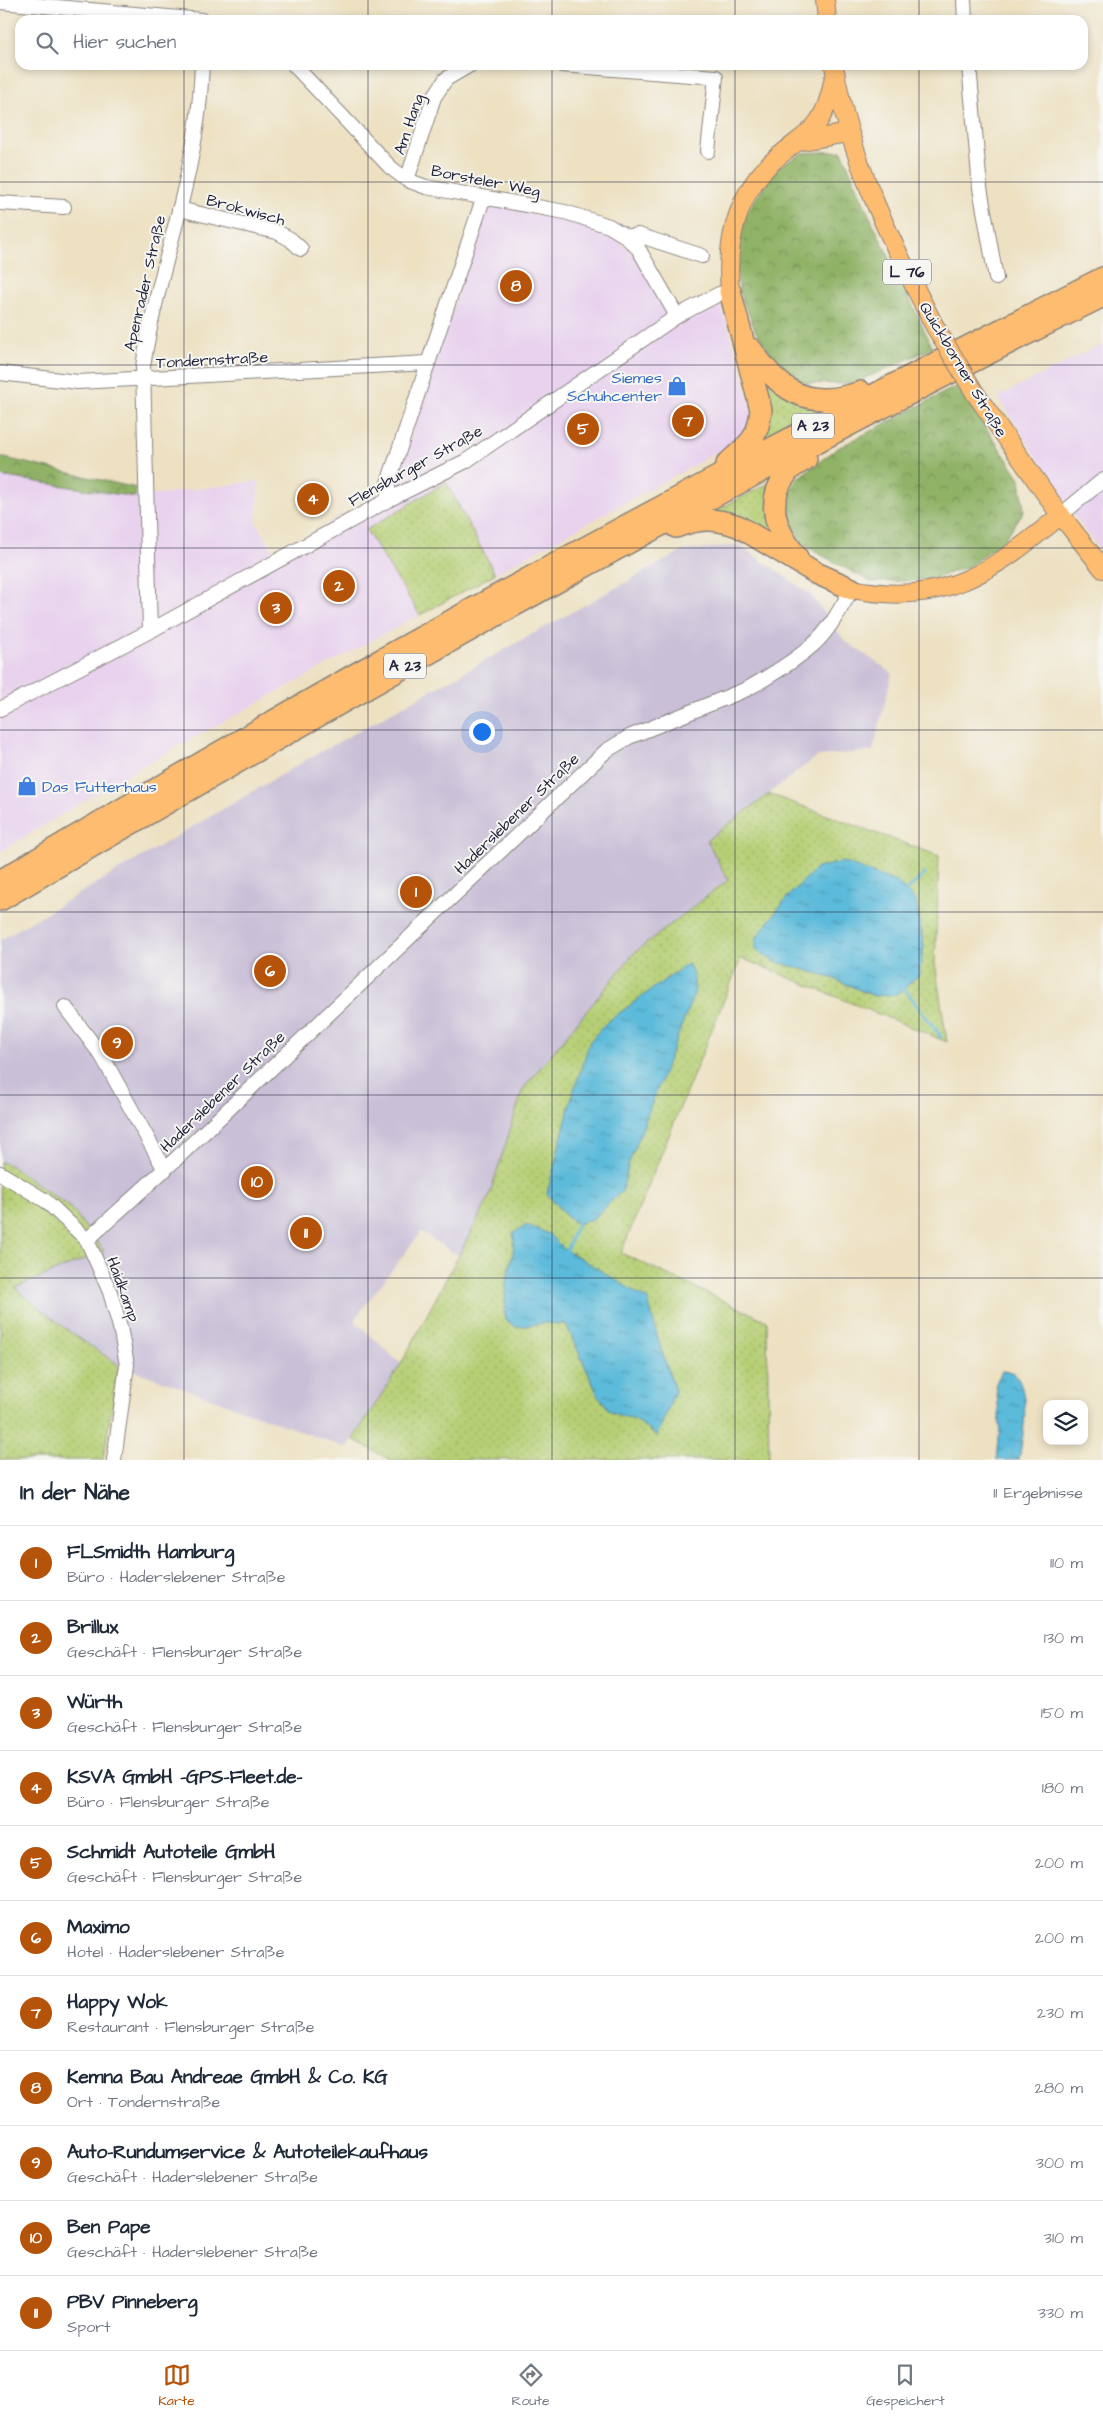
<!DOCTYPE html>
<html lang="de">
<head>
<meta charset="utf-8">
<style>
  body { margin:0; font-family:"Architects Daughter",sans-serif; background:#f6f6f7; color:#1f2937 }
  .controls { position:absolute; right:15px; bottom:15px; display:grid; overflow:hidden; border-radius:10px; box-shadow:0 2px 8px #0003 }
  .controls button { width:45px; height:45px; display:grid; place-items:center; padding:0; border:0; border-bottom:1px solid #e0e1e3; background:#fff; color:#1f2937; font:25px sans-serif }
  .you { position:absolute; left:481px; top:731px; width:18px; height:18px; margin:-12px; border:4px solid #fff; border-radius:50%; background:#1a73e8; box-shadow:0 0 0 8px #1a73e833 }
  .badge { display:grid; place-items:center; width:32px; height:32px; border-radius:50%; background:#b45309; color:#fff; font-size:16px; font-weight:700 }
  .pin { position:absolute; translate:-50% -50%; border:2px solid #fff; box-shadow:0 1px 5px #0006 }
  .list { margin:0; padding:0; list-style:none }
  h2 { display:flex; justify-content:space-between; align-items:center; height:65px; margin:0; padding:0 20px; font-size:21px }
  h2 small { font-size:16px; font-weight:400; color:#747a83 }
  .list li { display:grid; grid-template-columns:32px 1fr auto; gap:15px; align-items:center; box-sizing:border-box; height:75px; padding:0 20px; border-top:1px solid #e0e1e3 }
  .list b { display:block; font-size:19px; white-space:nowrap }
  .list p { margin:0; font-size:16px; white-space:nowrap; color:#747a83 }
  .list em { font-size:16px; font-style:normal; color:#747a83 }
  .icon { flex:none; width:28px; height:28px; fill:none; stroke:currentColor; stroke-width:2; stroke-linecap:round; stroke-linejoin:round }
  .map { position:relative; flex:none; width:1103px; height:1460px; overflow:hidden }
  .search { position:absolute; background:#fff; box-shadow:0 2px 8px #0003; left:15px; right:15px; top:15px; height:55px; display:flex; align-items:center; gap:12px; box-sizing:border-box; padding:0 18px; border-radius:15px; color:#747a83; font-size:19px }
  .sheet { height:890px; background:#fff }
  nav { display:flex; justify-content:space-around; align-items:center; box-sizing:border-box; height:70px; border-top:1px solid #e0e1e3; background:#fff; font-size:14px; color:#747a83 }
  nav a { display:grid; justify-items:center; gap:2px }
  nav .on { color:#b45309 }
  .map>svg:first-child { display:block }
  .built { fill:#e8d2ee }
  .industrial { fill:#c9bfd7 }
  .grass { fill:url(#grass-dots); stroke:#6c7858; fill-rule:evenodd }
  .forest { fill:url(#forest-crowns); stroke:#596a50 }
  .water { fill:url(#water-ripples); stroke:#3e6e8a }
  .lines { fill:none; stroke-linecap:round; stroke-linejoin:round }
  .stream { stroke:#5bbada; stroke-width:3 }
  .minor-casing { stroke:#88827e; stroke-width:16 }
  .major-casing { stroke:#88827e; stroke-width:20 }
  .highway-casing { stroke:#88827e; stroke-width:24 }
  .minor { stroke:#fff; stroke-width:14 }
  .major { stroke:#fdbc6f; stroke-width:18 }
  .highway { stroke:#fdbc6f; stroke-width:21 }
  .major-bridge-casing { stroke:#88827e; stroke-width:20; stroke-linecap:butt }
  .major-bridge { stroke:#fdbc6f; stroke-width:18 }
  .grid { fill:none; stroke:#22223b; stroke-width:1; stroke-opacity:0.55 }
  .labels { text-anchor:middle; stroke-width:4; stroke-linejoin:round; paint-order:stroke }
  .shield { fill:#f6f6f2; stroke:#626272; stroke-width:1 }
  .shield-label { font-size:15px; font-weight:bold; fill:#22223b }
  .street-label { font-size:16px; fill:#22223b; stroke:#f6f6f2 }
  .shop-label { font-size:16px; fill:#366cbe; stroke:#f6f6f2; text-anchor:end }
</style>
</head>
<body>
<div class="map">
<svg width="1103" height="1460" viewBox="0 0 1103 1460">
  <defs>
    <pattern id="grass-dots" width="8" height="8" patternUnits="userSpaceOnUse" patternTransform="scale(1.25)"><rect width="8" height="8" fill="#b6cf74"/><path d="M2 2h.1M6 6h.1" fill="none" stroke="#9cb165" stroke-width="1.8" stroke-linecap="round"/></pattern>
    <pattern id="forest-crowns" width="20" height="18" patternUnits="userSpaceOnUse" patternTransform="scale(1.25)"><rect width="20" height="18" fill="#90b266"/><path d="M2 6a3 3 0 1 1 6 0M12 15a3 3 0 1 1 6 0" fill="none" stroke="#759055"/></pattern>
    <pattern id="water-ripples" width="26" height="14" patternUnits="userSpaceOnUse" patternTransform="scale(1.25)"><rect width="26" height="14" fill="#5bbada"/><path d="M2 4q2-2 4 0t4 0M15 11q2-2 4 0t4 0" fill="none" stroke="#4b97b2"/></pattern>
  </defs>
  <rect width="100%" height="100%" fill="#f6f6f2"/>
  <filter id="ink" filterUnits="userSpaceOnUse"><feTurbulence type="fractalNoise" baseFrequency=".02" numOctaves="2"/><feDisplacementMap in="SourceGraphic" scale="10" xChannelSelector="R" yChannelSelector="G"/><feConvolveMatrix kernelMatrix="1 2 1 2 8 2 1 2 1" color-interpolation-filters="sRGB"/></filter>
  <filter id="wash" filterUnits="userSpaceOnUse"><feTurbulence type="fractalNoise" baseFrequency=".0096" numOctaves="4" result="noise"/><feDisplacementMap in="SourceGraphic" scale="20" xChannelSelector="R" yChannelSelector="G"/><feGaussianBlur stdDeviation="1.12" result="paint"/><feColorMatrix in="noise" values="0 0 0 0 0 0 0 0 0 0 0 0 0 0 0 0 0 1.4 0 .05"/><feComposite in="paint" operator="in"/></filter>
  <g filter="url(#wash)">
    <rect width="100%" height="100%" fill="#ede1c2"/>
    <!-- built -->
    <path class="built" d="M 496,205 L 607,231 L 642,261 L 673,328 L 720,299 L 753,413 L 751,434 L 131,772 L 0,852 L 0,476 L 135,497 L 259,481 L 256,522 L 275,554 L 395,485 L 486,208 Z
      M 1103,344 L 1103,554 L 1075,517 L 998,397 Z"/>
    <!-- industrial -->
    <path class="industrial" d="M 739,545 L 810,594 L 845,641 L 892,673 L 873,751 L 818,756 L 707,840 L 728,879 L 634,953 L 520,1098 L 488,1200 L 459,1256 L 421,1232 L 354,1320 L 401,1364 L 347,1448 L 119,1365 L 70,1332 L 15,1288 L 104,1251 L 11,1166 L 0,1161 L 0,940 L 310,758 L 682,551 Z"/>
    <!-- grass -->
    <path class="grass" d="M 761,373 L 827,408 L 763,441 Z
      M 779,478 L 778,536 L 709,514 Z
      M 446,482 L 495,574 L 420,615 L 366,530 Z
      M 769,794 L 939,856 L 935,963 L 947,1042 L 741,958 L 621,1253 L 767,1321 L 769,1460 L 390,1460 L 353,1439 L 401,1364 L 488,1200 L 523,1089 L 634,953 L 728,880 L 707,840 ZM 771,920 L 920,925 L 924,946 L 874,996 L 827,976 L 756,938 ZM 688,964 L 629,1163 L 622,1191 L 561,1143 L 572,1096 L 607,1022 ZM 549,1234 L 566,1251 L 605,1274 L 660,1346 L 675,1391 L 656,1436 L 633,1418 L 621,1416 L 610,1411 L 598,1395 L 566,1324 L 544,1323 L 516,1327 L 505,1319 C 506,1294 506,1271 515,1247 Z
      M 0,1161 L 11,1166 L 70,1207 L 104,1251 L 15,1288 L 70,1332 L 119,1365 L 103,1460 L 0,1460 Z"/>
    <!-- forest -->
    <path class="forest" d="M 842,151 L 868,213 L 933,348 L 852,384 L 802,383 L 777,362 L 756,332 L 739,291 L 736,263 L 744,216 L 778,167 L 803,153 Z
      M 957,386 L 1020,478 L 1024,511 L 1004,540 L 968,567 L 929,580 L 871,582 L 803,545 L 784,508 L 796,479 L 838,448 Z
      M 0,457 L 136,488 L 135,497 L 0,476 Z"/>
    <!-- water -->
    <path class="water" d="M 842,862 L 897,882 L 916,901 L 924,946 L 919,975 L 897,994 L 874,996 L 827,976 L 773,961 L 756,949 L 756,938 L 789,895 L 817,868 Z
      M 688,963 L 693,973 L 695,991 L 629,1163 L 622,1191 L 594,1218 L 578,1224 L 567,1217 L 547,1194 L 572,1096 L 590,1041 L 607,1022 Z
      M 527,1225 L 549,1234 L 566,1251 L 577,1256 L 648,1300 L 660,1346 L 675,1391 L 657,1436 L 633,1418 L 621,1416 L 610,1411 L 598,1395 L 566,1324 L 544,1323 L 516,1327 L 505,1319 C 505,1307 505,1295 506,1283 C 509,1266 516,1250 513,1233 Z
      M 1002,1371 L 1013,1372 C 1032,1391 1023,1435 1019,1460 L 997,1460 L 1000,1427 L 996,1383 Z"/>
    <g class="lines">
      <!-- stream -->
      <path class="stream" d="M 906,891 L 925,874
        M 904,988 L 941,1037
        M 566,1251 L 579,1219"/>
    </g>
  </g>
  <g filter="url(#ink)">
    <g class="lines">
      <defs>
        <path id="minor" d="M 964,0 L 965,20
          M 0,2 L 202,20
          M 294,65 L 390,167 L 407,180 L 426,187 L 565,212 L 609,226 L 624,235 L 638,248 L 677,316
          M 562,65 L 716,77 L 708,151
          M 969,65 L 980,188 L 996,278
          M 407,180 L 434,97 L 446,79 L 470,65
          M 0,203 L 64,207
          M 179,209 L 277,232 L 290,239 L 301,249
          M 626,237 L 638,235 L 702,256
          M 0,373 L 78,382 L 427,363
          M 388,500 L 388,483 L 483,199
          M 1061,515 L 1103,480
          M 150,631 L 143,367 C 155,284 186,205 197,122 C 200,103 201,84 202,65
          M 0,709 L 150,631 L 388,500 L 466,461 L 677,316 L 719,294 L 730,291
          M 65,1007 L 102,1056 L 165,1170
          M 0,1173 L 46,1201 L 87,1240 L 110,1292 L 120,1327 L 127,1365 L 114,1460
          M 87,1240 L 177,1158 L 606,751 L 629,737 L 747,689 C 770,676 795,661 815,643 C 831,628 841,607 852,589"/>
        <path id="major" d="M 825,0 L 827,20
          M 834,65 C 849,159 891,241 934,325
          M 802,141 L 848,133
          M 730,291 C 726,246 735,199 768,166 C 803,132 823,136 833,81
          M 975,393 L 1056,509 L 1103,569
          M 852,589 C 945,607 993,571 1061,515"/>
        <path id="highway" d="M 751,349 C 781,393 808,410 861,392
          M 727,464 C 748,444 758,441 761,410 L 730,291
          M 676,527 C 700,518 713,518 738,526 L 816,573 L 852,589
          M 797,557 C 776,531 764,503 787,473 C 791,467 800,463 806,459
          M 0,881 C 120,810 240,740 361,671 C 605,534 853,404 1103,278
          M 0,900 C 361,688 727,481 1103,296"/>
      </defs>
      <!-- minor casing -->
      <use href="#minor" class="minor-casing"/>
      <!-- major casing -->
      <use href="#major" class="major-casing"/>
      <!-- highway casing -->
      <use href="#highway" class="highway-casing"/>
      <!-- minor -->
      <use href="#minor" class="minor"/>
      <!-- major -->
      <use href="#major" class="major"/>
      <!-- highway -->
      <use href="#highway" class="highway"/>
      <defs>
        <path id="major-bridge" d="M 934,325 L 975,393"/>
      </defs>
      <!-- major-bridge casing -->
      <use href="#major-bridge" class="major-bridge-casing"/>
      <!-- major-bridge -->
      <use href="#major-bridge" class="major-bridge"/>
    </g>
  </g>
  <!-- grid -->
  <path class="grid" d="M 184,0 L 184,20M 368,0 L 368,20M 552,0 L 552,20M 735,0 L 735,20M 919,0 L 919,20M 184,65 L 184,1460M 368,65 L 368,1460M 552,65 L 552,1460M 735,65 L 735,1460M 919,65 L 919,1460M 0,182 L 1103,182M 0,365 L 1103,365M 0,548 L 1103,548M 0,730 L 1103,730M 0,912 L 1103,912M 0,1095 L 1103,1095M 0,1278 L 1103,1278"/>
  <!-- icons -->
  <defs>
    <symbol id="shop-bare" viewBox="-9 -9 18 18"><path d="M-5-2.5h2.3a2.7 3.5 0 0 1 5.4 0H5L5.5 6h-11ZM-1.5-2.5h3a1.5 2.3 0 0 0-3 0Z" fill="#3f7fe0" stroke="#f6f6f2" stroke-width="2.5" paint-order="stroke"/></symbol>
  </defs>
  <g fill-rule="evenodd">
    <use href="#shop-bare" x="663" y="372" width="28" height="28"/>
    <use href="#shop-bare" x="13" y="772" width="28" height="28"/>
  </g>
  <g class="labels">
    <!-- shield labels -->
    <g class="shield">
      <rect x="883" y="259.5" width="48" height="25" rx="4"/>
      <rect x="792" y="413.5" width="42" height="25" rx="4"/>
      <rect x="384" y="653.5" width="42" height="25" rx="4"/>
    </g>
    <g class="shield-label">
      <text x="907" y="277">L 76</text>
      <text x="813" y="431">A 23</text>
      <text x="405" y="671">A 23</text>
    </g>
    <!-- street labels -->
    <g class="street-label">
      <text transform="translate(408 124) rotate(-71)" y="6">Am Hang</text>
      <text transform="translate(486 180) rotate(11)" y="6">Borsteler Weg</text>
      <text transform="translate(246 209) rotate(15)" y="6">Brokwisch</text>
      <text transform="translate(144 283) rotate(-77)" y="6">Apenrader Straße</text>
      <text transform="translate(212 359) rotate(-3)" y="6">Tondernstraße</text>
      <text transform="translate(964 369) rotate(59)" y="6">Quickborner Straße</text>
      <text transform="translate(415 465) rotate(-29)" y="6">Flensburger Straße</text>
      <text transform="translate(516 813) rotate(-44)" y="6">Haderslebener Straße</text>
      <text transform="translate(222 1091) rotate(-44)" y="6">Haderslebener Straße</text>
      <text transform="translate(124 1289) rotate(70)" y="6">Haidkamp</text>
    </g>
    <!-- shop labels -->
    <g class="shop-label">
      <text x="662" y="383">Siemes<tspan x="662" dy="18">Schuhcenter</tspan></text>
      <text x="42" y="792" text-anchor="start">Das Futterhaus</text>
    </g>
  </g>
</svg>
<div class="controls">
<button><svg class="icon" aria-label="layers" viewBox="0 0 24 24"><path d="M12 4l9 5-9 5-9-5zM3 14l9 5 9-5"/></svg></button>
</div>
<div class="you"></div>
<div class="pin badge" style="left:416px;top:892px">1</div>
<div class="pin badge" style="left:339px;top:586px">2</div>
<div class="pin badge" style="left:276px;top:608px">3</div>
<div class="pin badge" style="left:313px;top:499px">4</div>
<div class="pin badge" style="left:583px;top:429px">5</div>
<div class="pin badge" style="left:270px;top:971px">6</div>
<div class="pin badge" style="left:688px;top:421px">7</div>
<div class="pin badge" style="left:516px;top:286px">8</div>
<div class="pin badge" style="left:117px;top:1043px">9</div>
<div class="pin badge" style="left:257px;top:1182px">10</div>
<div class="pin badge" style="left:306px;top:1233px">11</div>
<div class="search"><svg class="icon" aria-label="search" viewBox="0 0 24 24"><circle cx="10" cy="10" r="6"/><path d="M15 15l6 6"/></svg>Hier suchen</div>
</div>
<section class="sheet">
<h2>In der Nähe<small>11 Ergebnisse</small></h2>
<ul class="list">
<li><span class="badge">1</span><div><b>FLSmidth Hamburg</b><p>Büro · Haderslebener Straße</p></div><em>110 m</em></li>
<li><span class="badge">2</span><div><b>Brillux</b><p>Geschäft · Flensburger Straße</p></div><em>130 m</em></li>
<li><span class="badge">3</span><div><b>Würth</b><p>Geschäft · Flensburger Straße</p></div><em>150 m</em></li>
<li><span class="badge">4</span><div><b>KSVA GmbH -GPS-Fleet.de-</b><p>Büro · Flensburger Straße</p></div><em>180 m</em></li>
<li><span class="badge">5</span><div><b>Schmidt Autoteile GmbH</b><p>Geschäft · Flensburger Straße</p></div><em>200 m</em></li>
<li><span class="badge">6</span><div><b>Maximo</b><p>Hotel · Haderslebener Straße</p></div><em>200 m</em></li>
<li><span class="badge">7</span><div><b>Happy Wok</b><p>Restaurant · Flensburger Straße</p></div><em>230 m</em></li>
<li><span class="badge">8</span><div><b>Kemna Bau Andreae GmbH &amp; Co. KG</b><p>Ort · Tondernstraße</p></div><em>280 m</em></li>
<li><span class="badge">9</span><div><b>Auto-Rundumservice &amp; Autoteilekaufhaus</b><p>Geschäft · Haderslebener Straße</p></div><em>300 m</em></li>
<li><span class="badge">10</span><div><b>Ben Pape</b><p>Geschäft · Haderslebener Straße</p></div><em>310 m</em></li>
<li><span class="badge">11</span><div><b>PBV Pinneberg</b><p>Sport</p></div><em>330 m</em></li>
</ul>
</section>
<nav>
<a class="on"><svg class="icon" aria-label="map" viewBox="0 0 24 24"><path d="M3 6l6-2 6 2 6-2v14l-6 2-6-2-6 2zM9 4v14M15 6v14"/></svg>Karte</a>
<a><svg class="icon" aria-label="directions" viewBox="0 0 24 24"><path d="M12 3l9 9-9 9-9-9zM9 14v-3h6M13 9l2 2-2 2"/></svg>Route</a>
<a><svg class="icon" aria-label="saved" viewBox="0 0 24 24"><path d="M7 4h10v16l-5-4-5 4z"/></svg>Gespeichert</a>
</nav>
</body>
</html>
